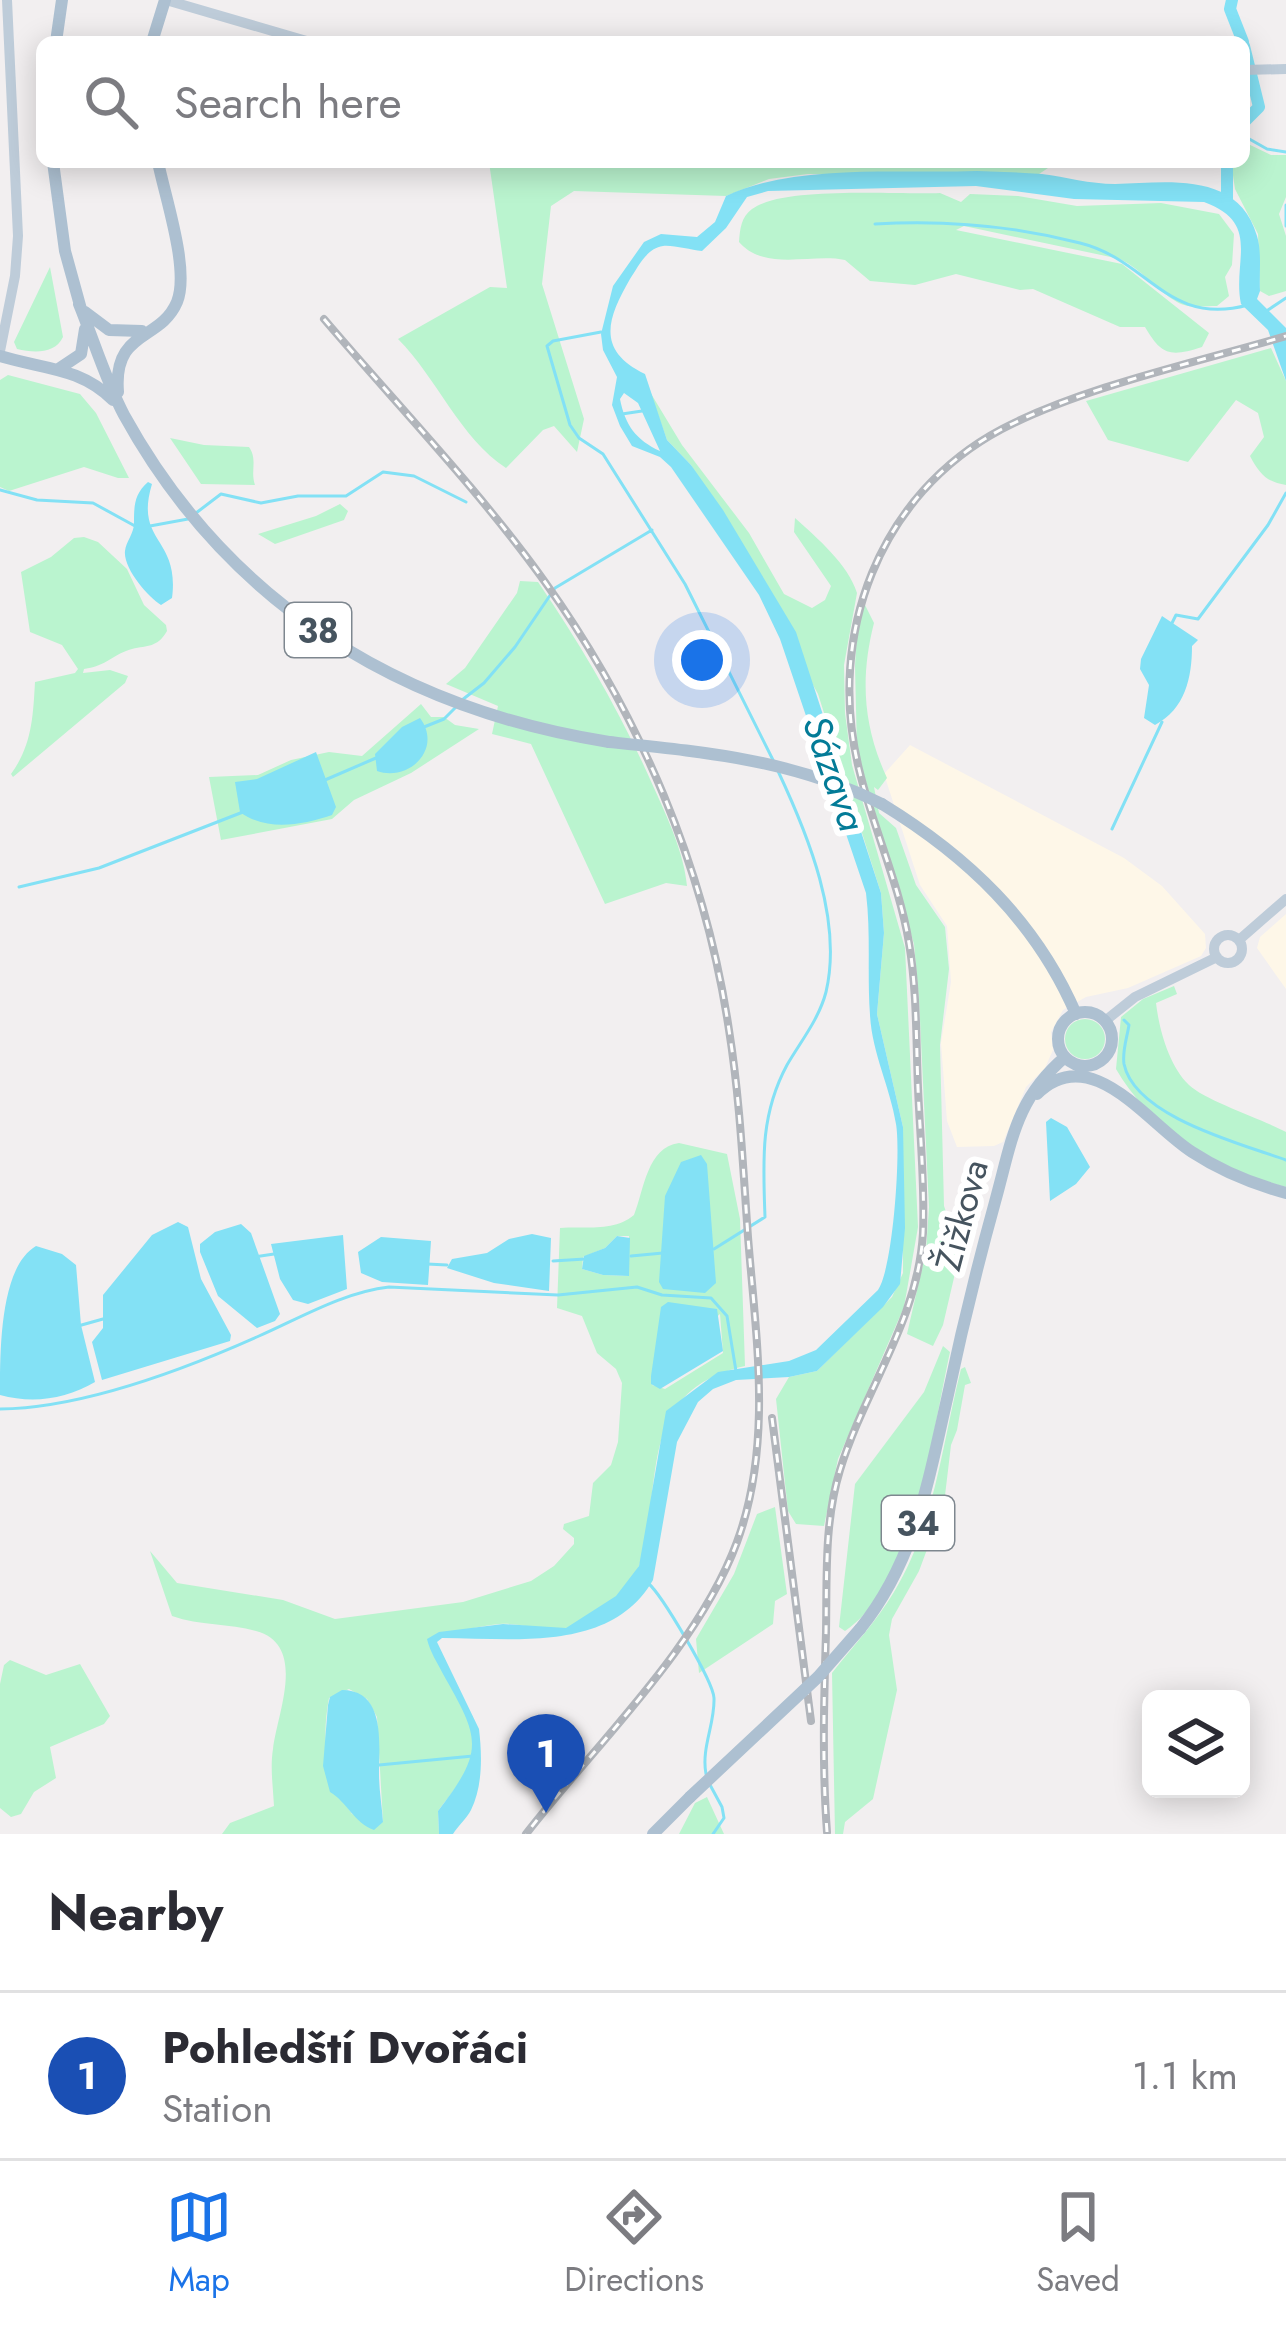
<!DOCTYPE html>
<html lang="en">
<head>
<meta charset="utf-8">
<style>
  body { margin:0; font-family:Jost,sans-serif; background:#f2f2f3; color:#2b2b33 }
  .controls { position:absolute; right:36px; bottom:36px; display:grid; overflow:hidden; border-radius:18px; box-shadow:0 6px 30px #0003 }
  .controls button { width:108px; height:108px; display:grid; place-items:center; padding:0; border:0; border-bottom:3px solid #e1e1e2; background:#fff; color:#2b2b33; font:60px sans-serif }
  .you { position:absolute; left:702px; top:660px; width:42px; height:42px; margin:-30px; border:9px solid #fff; border-radius:50%; background:#1a73e8; box-shadow:0 0 0 18px #1a73e833 }
  .badge { display:grid; place-items:center; width:78px; height:78px; border-radius:50%; background:#1a73e8; color:#fff; font-size:39px; font-weight:700 }
  .pin { position:absolute; translate:-50% -99px; filter:drop-shadow(0 3px 6px #0008) }
  .pin::after { content:''; position:absolute; top:63px; width:42px; height:36px; background:inherit; clip-path:polygon(0 0,100% 0,50% 100%) }
  .list { margin:0; padding:0; list-style:none }
  h2 { display:flex; justify-content:space-between; align-items:center; height:156px; margin:0; padding:0 48px; font-size:51px }
  h2 small { font-size:39px; font-weight:400; color:#7c7c81 }
  .list li { display:grid; grid-template-columns:78px 1fr auto; gap:36px; align-items:center; box-sizing:border-box; height:168px; padding:0 48px; border-top:3px solid #e1e1e2 }
  .list b { display:block; font-size:45px; white-space:nowrap }
  .list p { margin:0; font-size:39px; white-space:nowrap; color:#7c7c81 }
  .list em { font-size:39px; font-style:normal; color:#7c7c81 }
  .icon { flex:none; width:66px; height:66px; fill:none; stroke:currentColor; stroke-width:2; stroke-linecap:round; stroke-linejoin:round }
  .map { position:relative; flex:none; width:1286px; height:1834px; overflow:hidden }
  .search { position:absolute; background:#fff; box-shadow:0 6px 30px #0003; left:36px; right:36px; top:36px; height:132px; display:flex; align-items:center; gap:30px; box-sizing:border-box; padding:0 42px; border-radius:18px; color:#7c7c81; font-size:45px }
  .sheet { height:324px; background:#fff }
  nav { display:flex; justify-content:space-around; align-items:center; box-sizing:border-box; height:168px; border-top:3px solid #e1e1e2; background:#fff; font-size:33px; color:#7c7c81 }
  nav a { display:grid; justify-items:center; gap:6px }
  nav .on { color:#1a73e8 }
  .map>svg:first-child { display:block }
  .commercial { fill:#fef7e8 }
  .green { fill:#baf4cf; fill-rule:evenodd }
  .water { fill:#83e1f5; fill-rule:evenodd }
  .lines { fill:none; stroke-linecap:round; stroke-linejoin:round }
  .stream { stroke:#83e1f5; stroke-width:3 }
  .river { stroke:#83e1f5; stroke-width:12 }
  .secondary { stroke:#beccd9; stroke-width:10 }
  .primary { stroke:#adc0d1; stroke-width:12 }
  .rail-casing { stroke:#b1b5bb; stroke-width:8 }
  .rail { stroke:#fff; stroke-width:3; stroke-dasharray:9; stroke-linecap:butt }
  .primary-bridge { stroke:#adc0d1; stroke-width:12 }
  .labels { text-anchor:middle; stroke-width:12; stroke-linejoin:round; paint-order:stroke }
  .shield { fill:#fff; stroke:#7e878f; stroke-width:3 }
  .shield-label { font-size:33px; font-weight:bold; fill:#46545f }
  .street-label { font-size:36px; fill:#46545f; stroke:#fff }
  .water-label { font-size:39px; font-style:italic; fill:#037b97; stroke:#fff }
</style>
</head>
<body>
<div class="map">
<svg width="1286" height="1834" viewBox="0 0 1286 1834">
  <rect width="100%" height="100%" fill="#f2eff0"/>
  <!-- commercial -->
  <path class="commercial" d="M 910,745 L 1124,858 L 1162,886 L 1205,934 L 1206,948 L 1201,956 L 1128,988 L 1086,997 L 1063,1010 L 1051,1032 L 1053,1050 L 1045,1068 L 1026,1087 L 1003,1142 L 994,1146 L 957,1147 L 947,1121 L 941,1043 L 951,982 L 947,926 L 920,885 L 884,774 Z
    M 1286,914 L 1286,989 L 1257,948 L 1260,937 Z"/>
  <!-- green -->
  <path class="green" d="M 1244,142 L 1271,155 L 1286,155 L 1286,197 L 1279,214 L 1286,236 L 1286,291 L 1269,296 L 1260,291 L 1258,234 L 1235,189 L 1231,162 L 1244,162 Z
    M 489,162 L 1057,162 L 1039,174 L 808,174 L 769,179 L 726,196 L 574,191 L 551,206 L 542,284 L 584,419 L 577,452 L 554,426 L 543,430 L 506,468 C 460,438 437,378 398,339 L 490,287 L 507,288 Z
    M 940,193 L 961,202 L 970,194 L 1018,196 L 1077,206 L 1161,203 L 1219,214 L 1234,234 L 1232,265 L 1225,277 L 1229,296 L 1217,306 C 1205,306 1188,309 1177,302 C 1156,290 1143,270 1120,259 L 964,226 L 956,230 L 1122,264 L 1209,333 L 1202,347 C 1169,358 1161,354 1145,327 L 1120,327 L 1033,289 L 1020,290 L 956,274 L 915,285 L 870,281 L 845,260 C 812,253 765,272 739,242 C 740,229 741,217 752,209 C 783,186 897,195 940,193 Z
    M 50,267 L 63,337 C 55,354 34,353 17,349 L 14,342 Z
    M 1271,348 L 1286,381 L 1286,485 C 1266,482 1259,473 1250,456 L 1264,437 L 1258,413 L 1236,400 L 1188,462 L 1108,440 L 1086,401 Z
    M 8,375 L 80,394 L 96,413 L 129,478 L 118,478 L 84,467 L 9,491 L 0,487 L 0,380 Z
    M 650,392 L 682,445 L 749,533 L 784,594 L 812,608 L 825,600 L 831,586 L 794,532 L 795,518 C 817,538 848,564 857,593 L 844,665 L 845,713 L 852,765 L 905,948 L 918,1227 L 904,1307 L 838,1459 L 824,1526 L 796,1524 L 788,1511 L 776,1399 L 789,1377 L 817,1371 L 892,1297 L 903,1273 L 903,1127 L 877,1014 L 884,933 L 881,893 L 818,694 L 691,465 L 667,440 Z
    M 170,438 L 204,445 L 249,447 C 258,460 250,471 255,485 L 201,484 Z
    M 340,504 L 348,511 L 344,520 L 275,544 L 258,534 L 316,516 Z
    M 84,537 L 98,542 L 127,569 L 144,605 L 166,625 L 167,631 C 157,648 148,645 132,649 C 113,654 107,666 84,669 L 83,673 L 110,670 L 128,676 L 125,683 L 13,777 L 11,774 C 32,745 33,717 35,682 L 75,673 L 78,669 L 62,645 L 30,632 L 21,572 L 51,557 L 74,538 Z
    M 520,581 L 538,582 C 583,648 622,715 654,788 C 668,819 684,853 687,886 L 666,883 L 605,904 L 531,744 L 492,734 L 498,706 L 446,684 L 465,668 L 517,593 Z
    M 865,605 L 874,623 C 860,678 863,726 887,778 L 878,790 L 874,787 L 879,813 L 896,828 L 916,885 L 945,927 L 949,969 L 940,1045 L 944,1206 L 960,1252 L 943,1325 L 933,1346 L 907,1334 L 926,1251 L 929,1207 L 919,999 L 914,944 L 857,751 L 855,666 L 858,614 Z
    M 421,704 L 431,717 L 444,717 L 455,725 L 479,729 L 411,773 L 354,800 L 332,819 L 221,840 L 209,777 L 258,775 L 291,760 L 329,752 L 362,756 Z
    M 1174,986 L 1177,994 L 1156,1003 C 1159,1029 1169,1066 1189,1085 C 1206,1101 1262,1119 1286,1132 L 1286,1187 C 1222,1171 1149,1128 1116,1069 L 1121,1017 L 1143,999 Z
    M1065 1039a20 20 0 1 1 40 0a20 20 0 1 1-40 0Z
    M 679,1143 L 727,1154 L 740,1219 L 745,1366 C 634,1391 665,1484 639,1566 C 631,1589 601,1610 581,1623 C 557,1637 525,1622 500,1624 C 476,1626 451,1634 428,1639 C 440,1664 476,1717 474,1744 C 473,1769 452,1792 438,1811 L 439,1834 L 222,1834 L 230,1823 L 274,1806 C 273,1787 270,1767 273,1749 C 277,1714 308,1645 256,1631 C 229,1623 200,1626 172,1616 L 150,1551 L 177,1583 L 283,1600 L 335,1619 L 463,1602 L 531,1581 L 554,1566 L 574,1544 L 574,1538 L 563,1529 L 564,1524 L 589,1516 L 593,1483 L 611,1465 L 618,1442 L 622,1383 L 616,1369 L 597,1353 L 582,1316 L 557,1308 L 560,1228 C 585,1226 614,1232 634,1215 C 644,1190 647,1147 679,1143 ZM 617,1236 L 629,1236 L 629,1276 L 603,1275 L 582,1269 L 583,1257 L 605,1248 ZM 720,1314 L 723,1353 L 665,1389 L 652,1385 L 651,1376 ZM 349,1689 L 367,1699 L 377,1717 L 383,1822 L 352,1814 C 326,1778 321,1741 329,1698 Z
    M 943,1346 L 950,1352 C 933,1429 914,1585 845,1631 L 839,1627 L 855,1484 L 924,1392 Z
    M 965,1367 L 971,1383 L 965,1385 L 957,1430 L 951,1445 L 944,1504 L 919,1571 L 892,1619 L 889,1635 L 897,1690 L 873,1799 L 845,1822 L 843,1834 L 835,1834 L 832,1673 C 853,1646 876,1622 894,1592 C 935,1524 942,1444 961,1369 Z
    M 775,1507 L 787,1594 L 775,1601 L 773,1624 L 699,1673 L 696,1639 L 734,1574 L 757,1514 Z
    M 10,1660 L 46,1675 L 80,1664 L 110,1716 L 104,1724 L 50,1747 L 56,1778 L 34,1792 L 21,1814 L 11,1817 L 0,1808 L 0,1684 L 4,1665 Z
    M 707,1797 L 724,1834 L 679,1834 L 695,1803 Z"/>
  <!-- water -->
  <path class="water" d="M 977,171 C 998,172 1020,172 1042,174 C 1066,177 1090,184 1115,184 C 1166,183 1238,170 1257,236 C 1262,252 1259,274 1260,291 L 1257,299 L 1286,328 L 1286,381 L 1268,330 L 1241,304 C 1232,261 1262,223 1204,202 L 1074,199 L 976,186 L 768,191 L 747,197 L 726,228 L 702,251 C 690,250 674,245 663,246 C 647,248 638,267 630,279 C 607,319 596,350 645,374 L 667,440 L 691,465 L 723,510 L 796,632 L 881,893 L 884,933 L 877,1014 L 903,1127 L 905,1228 L 900,1284 L 883,1307 L 817,1371 L 789,1377 L 736,1380 L 713,1389 L 698,1402 L 677,1442 L 653,1580 C 611,1653 513,1638 442,1638 L 437,1642 L 479,1729 C 482,1754 483,1786 471,1810 C 467,1818 458,1826 453,1834 L 439,1834 L 438,1811 C 485,1750 480,1739 443,1674 C 437,1662 430,1652 427,1639 L 439,1632 L 503,1624 L 566,1628 L 616,1596 L 639,1566 L 666,1411 L 718,1372 L 789,1361 L 816,1350 L 878,1290 C 893,1268 901,1153 896,1124 C 890,1087 872,1053 870,1015 C 867,974 871,934 866,893 L 780,639 L 759,595 L 671,467 L 660,457 L 632,446 L 620,426 L 612,405 L 617,377 L 603,350 L 601,334 L 613,286 L 644,242 L 661,234 L 697,237 L 715,222 L 726,196 C 797,163 899,174 977,171 ZM 624,393 L 638,403 L 660,451 C 636,440 625,425 620,399 Z
    M 148,482 L 152,484 C 134,543 180,537 172,598 L 161,605 C 148,597 123,568 125,551 C 126,541 134,534 134,523 C 134,507 134,494 148,482 Z
    M 1162,616 L 1198,640 L 1192,646 C 1192,678 1185,709 1155,725 L 1144,718 L 1149,685 L 1140,669 L 1141,659 Z
    M 420,718 C 443,749 409,782 377,771 L 375,754 L 402,727 Z
    M 316,752 L 336,807 L 332,815 C 302,825 267,832 240,812 L 235,782 L 257,779 Z
    M 1051,1118 L 1067,1127 L 1090,1167 L 1076,1184 L 1050,1201 L 1046,1122 Z
    M 701,1155 L 707,1164 L 716,1283 L 705,1293 L 663,1289 L 659,1282 L 665,1196 L 681,1162 Z
    M 178,1222 L 188,1227 L 201,1279 L 231,1335 L 230,1341 L 102,1380 L 92,1342 L 103,1328 L 103,1295 L 152,1235 Z
    M 241,1224 L 251,1233 L 280,1314 L 275,1321 L 257,1328 L 218,1296 L 200,1252 L 200,1244 L 215,1232 Z
    M 532,1234 L 551,1238 L 549,1291 L 494,1283 L 447,1268 L 452,1259 L 487,1253 L 509,1239 Z
    M 343,1235 L 347,1289 L 308,1304 L 293,1300 L 280,1279 L 271,1244 Z
    M 617,1236 L 630,1238 L 629,1276 L 603,1275 L 582,1269 L 584,1256 L 605,1248 Z
    M 381,1237 L 431,1241 L 428,1285 L 382,1282 L 361,1273 L 358,1252 Z
    M 36,1246 L 62,1254 L 76,1265 L 81,1325 L 95,1382 C 66,1399 33,1404 0,1395 C 0,1349 0,1267 36,1246 Z
    M 668,1302 L 717,1309 L 723,1351 L 660,1389 L 651,1384 L 651,1376 L 661,1307 Z
    M 342,1690 C 386,1690 379,1744 379,1774 C 379,1790 382,1806 383,1822 L 374,1830 C 354,1823 347,1802 330,1792 L 323,1766 L 328,1705 L 330,1697 Z"/>
  <g class="lines">
    <!-- stream -->
    <path class="stream" d="M 1244,136 L 1267,149 L 1286,152
      M 1286,205 L 1286,226
      M 875,224 C 943,220 1014,226 1080,243 C 1149,260 1167,327 1248,305
      M 1268,310 L 1286,298
      M 601,332 L 553,341 L 547,346 L 570,425 L 579,438 L 603,454 L 685,584 L 774,762
      M 622,414 L 642,411
      M 0,490 L 37,500 L 93,503 L 135,526
      M 196,513 L 221,494 L 261,503 L 298,496 L 346,496 L 383,472 L 414,476 L 466,502
      M 150,526 L 188,519
      M 1172,623 L 1176,615 L 1198,619 L 1268,525 L 1286,493
      M 462,700 L 484,683 L 515,647 L 555,588 L 652,530
      M 424,727 L 444,719 L 456,707
      M 325,780 L 376,758
      M 1112,829 L 1162,722
      M 19,887 L 99,868 L 243,812
      M 1124,1020 L 1129,1025 C 1127,1038 1122,1051 1124,1064 C 1135,1117 1242,1144 1286,1160
      M 714,1249 L 765,1217 C 763,1161 760,1115 787,1065 C 801,1041 819,1019 826,992 C 843,920 808,835 778,771
      M 631,1256 L 663,1253
      M 254,1257 L 274,1254
      M 553,1261 L 585,1259
      M 427,1264 L 447,1265
      M 78,1326 L 103,1319
      M 0,1409 C 83,1408 183,1370 259,1336 C 300,1318 344,1292 389,1287 L 558,1295 L 637,1287 L 662,1295 L 711,1298 L 727,1316 L 736,1371
      M 648,1583 C 662,1595 713,1681 714,1698 C 715,1724 701,1748 706,1774
      M 379,1765 L 473,1756
      M 709,1783 L 722,1807 L 724,1818 L 713,1834"/>
    <!-- river -->
    <path class="river" d="M 1232,0 L 1230,9 L 1243,42
      M 1244,46 L 1259,107 L 1244,122
      M 1227,162 L 1227,200"/>
    <!-- secondary -->
    <path class="secondary" d="M 166,0 L 310,42
      M 1244,70 L 1286,69
      M 0,351 L 15,276 L 18,236 L 7,0
      M1214 949a14 14 0 1 1 28 0a14 14 0 1 1-28 0Z
      M 1239,940 L 1286,899
      M 1105,1021 L 1135,997 L 1217,957"/>
    <!-- primary -->
    <path class="primary" d="M 56,42 L 62,0
      M 152,42 L 165,0
      M 53,162 L 65,251 L 81,309
      M 79,304 C 94,341 106,381 124,415 C 228,604 400,709 609,742
      M 85,312 L 109,330 L 142,331
      M 0,356 C 42,369 80,367 113,400
      M 60,368 L 81,354 L 85,329
      M 118,392 C 113,329 160,342 177,302 C 190,270 165,197 158,162
      M 882,804 C 967,856 1036,921 1076,1014
      M1058 1039a27 27 0 1 1 54 0a27 27 0 1 1-54 0Z
      M 1037,1094 C 1091,1040 1148,1124 1192,1152 C 1221,1171 1253,1184 1286,1193
      M 860,1629 C 915,1561 928,1482 947,1399 C 961,1333 977,1267 995,1202 C 1012,1141 1015,1100 1065,1057
      M 653,1834 L 690,1797"/>
    <defs>
      <path id="rail" d="M 324,319 C 398,406 479,490 545,582 C 640,715 705,868 729,1030 C 740,1099 743,1168 748,1237 C 756,1338 773,1444 737,1542 C 698,1648 595,1745 526,1834
        M 772,1418 L 811,1721
        M 827,1832 C 822,1765 824,1699 826,1632 C 827,1579 824,1522 840,1470 C 865,1388 918,1321 923,1233 C 925,1185 920,1136 918,1088 C 916,1040 917,990 909,943 C 899,883 873,828 859,769 C 826,635 879,494 1002,429 C 1082,387 1198,362 1286,336"/>
    </defs>
    <!-- rail casing -->
    <use href="#rail" class="rail-casing"/>
    <!-- rail -->
    <use href="#rail" class="rail"/>
    <!-- primary-bridge -->
    <path class="primary-bridge" d="M 609,742 C 706,752 794,760 882,804
      M 690,1797 L 818,1677 L 860,1629"/>
  </g>
  <g class="labels">
    <!-- shield labels -->
    <g class="shield">
      <rect x="285" y="603" width="66" height="54" rx="9"/>
      <rect x="882" y="1496" width="72" height="54" rx="9"/>
    </g>
    <g class="shield-label">
      <text x="318" y="642">38</text>
      <text x="918" y="1535">34</text>
    </g>
    <!-- street labels -->
    <g class="street-label">
      <text transform="translate(961 1215) rotate(-75)" y="13">Žižkova</text>
    </g>
    <!-- water labels -->
    <g class="water-label">
      <text transform="translate(835 773) rotate(71)" y="14">Sázava</text>
    </g>
  </g>
</svg>
<div class="controls">
<button><svg class="icon" aria-label="layers" viewBox="0 0 24 24"><path d="M12 4l9 5-9 5-9-5zM3 14l9 5 9-5"/></svg></button>
</div>
<div class="you"></div>
<div class="pin badge" style="left:546px;top:1813px;background:#1a4fb4">1</div>
<div class="search"><svg class="icon" aria-label="search" viewBox="0 0 24 24"><circle cx="10" cy="10" r="6"/><path d="M15 15l6 6"/></svg>Search here</div>
</div>
<section class="sheet">
<h2>Nearby<small></small></h2>
<ul class="list">
<li><span class="badge" style="background:#1a4fb4">1</span><div><b>Pohledští Dvořáci</b><p>Station</p></div><em>1.1 km</em></li>
</ul>
</section>
<nav>
<a class="on"><svg class="icon" aria-label="map" viewBox="0 0 24 24"><path d="M3 6l6-2 6 2 6-2v14l-6 2-6-2-6 2zM9 4v14M15 6v14"/></svg>Map</a>
<a><svg class="icon" aria-label="directions" viewBox="0 0 24 24"><path d="M12 3l9 9-9 9-9-9zM9 14v-3h6M13 9l2 2-2 2"/></svg>Directions</a>
<a><svg class="icon" aria-label="saved" viewBox="0 0 24 24"><path d="M7 4h10v16l-5-4-5 4z"/></svg>Saved</a>
</nav>
</body>
</html>
